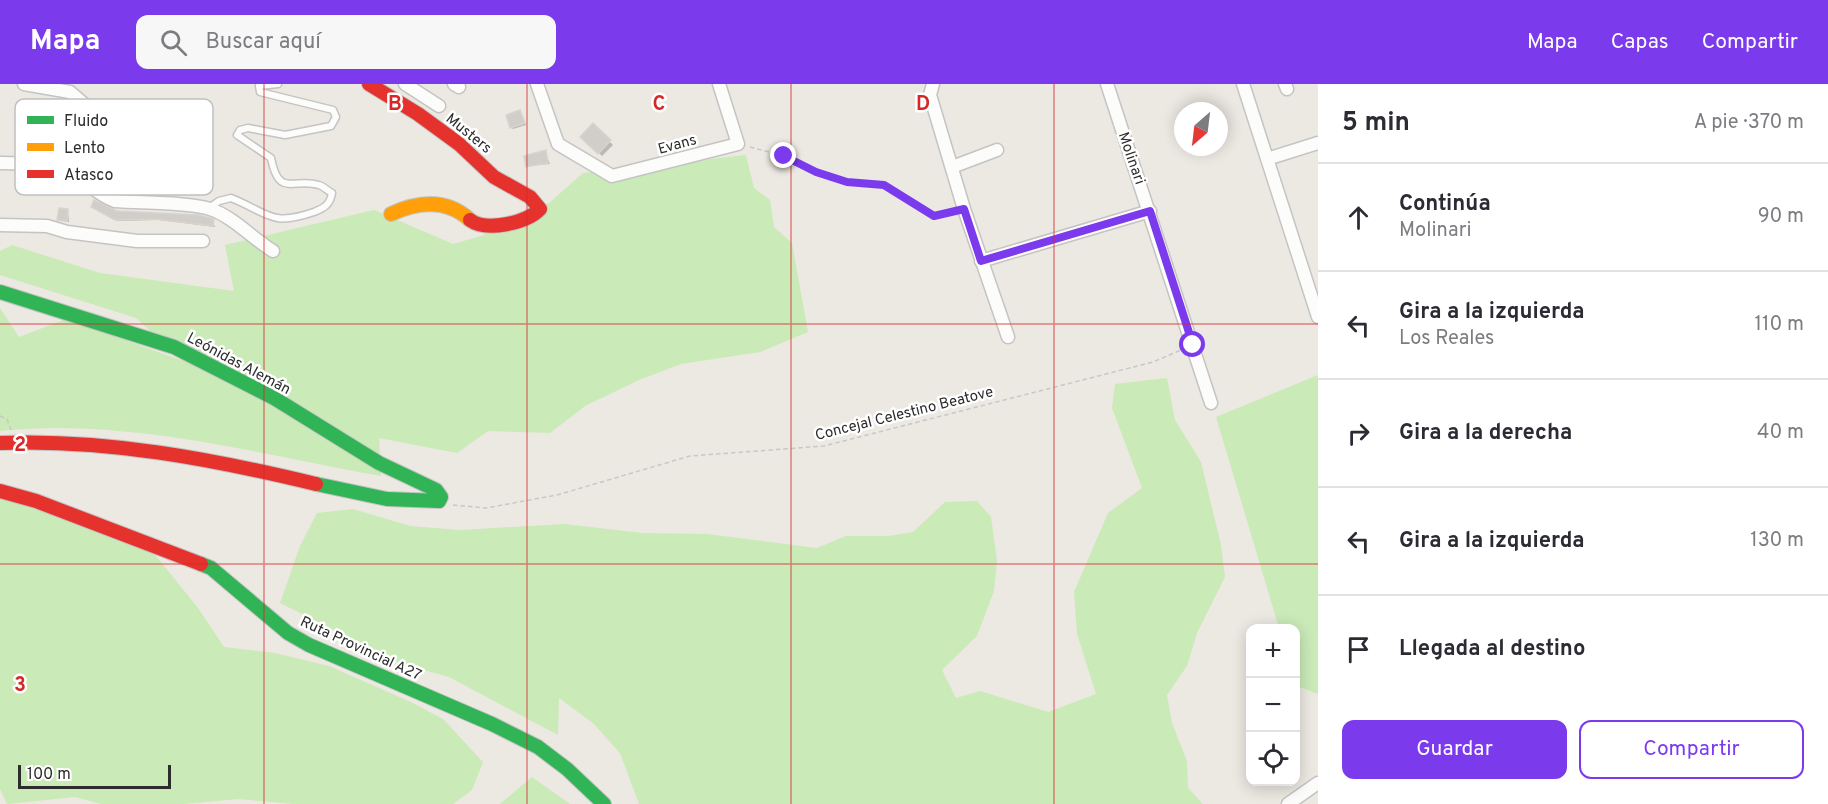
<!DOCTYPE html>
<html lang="es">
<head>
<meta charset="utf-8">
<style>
  body { margin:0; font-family:Overpass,sans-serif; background:#f7f7f7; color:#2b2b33 }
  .controls { position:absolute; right:18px; bottom:18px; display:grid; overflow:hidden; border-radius:12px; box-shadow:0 3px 15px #0003 }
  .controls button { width:54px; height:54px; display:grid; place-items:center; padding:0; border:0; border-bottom:2px solid #e1e1e2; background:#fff; color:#2b2b33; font:30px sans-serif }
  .compass { position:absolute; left:1174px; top:18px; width:54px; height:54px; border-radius:50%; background:#fff; box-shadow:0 3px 15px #0003; rotate:208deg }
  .scale { position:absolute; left:18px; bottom:15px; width:153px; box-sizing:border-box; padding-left:6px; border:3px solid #2d2d2d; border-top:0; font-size:16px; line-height:21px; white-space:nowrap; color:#2d2d2d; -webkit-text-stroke:4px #fff; paint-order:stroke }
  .stop { position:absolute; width:18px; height:18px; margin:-14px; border:4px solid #7c3aed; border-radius:50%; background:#fff }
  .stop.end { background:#7c3aed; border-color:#fff; box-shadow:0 2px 6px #0008 }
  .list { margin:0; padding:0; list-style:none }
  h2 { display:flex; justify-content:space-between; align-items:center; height:78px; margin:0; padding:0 24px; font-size:26px }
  h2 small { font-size:20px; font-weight:400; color:#7c7c81 }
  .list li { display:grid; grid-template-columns:39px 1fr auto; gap:18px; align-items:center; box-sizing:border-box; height:108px; padding:0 24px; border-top:2px solid #e1e1e2 }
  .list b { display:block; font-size:22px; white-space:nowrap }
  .list p { margin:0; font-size:20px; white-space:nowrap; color:#7c7c81 }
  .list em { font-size:20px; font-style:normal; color:#7c7c81 }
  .actions { display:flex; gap:12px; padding:18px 24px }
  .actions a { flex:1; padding:14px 0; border:2px solid #7c3aed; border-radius:12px; text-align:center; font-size:21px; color:#7c3aed }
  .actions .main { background:#7c3aed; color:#fff }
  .icon { flex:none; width:33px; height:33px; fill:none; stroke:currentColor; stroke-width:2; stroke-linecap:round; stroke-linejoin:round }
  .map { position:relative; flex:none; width:1318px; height:720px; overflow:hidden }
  header { display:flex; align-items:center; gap:36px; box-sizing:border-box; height:84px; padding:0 30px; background:#7c3aed; color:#fff }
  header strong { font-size:28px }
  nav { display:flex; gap:33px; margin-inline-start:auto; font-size:21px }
  .search { width:420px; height:54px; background:#f7f7f7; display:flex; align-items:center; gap:15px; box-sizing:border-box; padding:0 21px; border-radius:12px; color:#7c7c81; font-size:22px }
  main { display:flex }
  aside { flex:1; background:#fff }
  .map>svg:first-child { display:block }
  .green { fill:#caeab8 }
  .shadow { fill:#0003 }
  .building { fill:#d1cec9; stroke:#d7d4ce; stroke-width:1.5 }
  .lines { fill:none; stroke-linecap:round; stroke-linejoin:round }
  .lane-casing { stroke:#c5c4c4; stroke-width:9 }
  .street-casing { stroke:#c5c4c4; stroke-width:15 }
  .fast-casing { stroke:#c5c4c4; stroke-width:16 }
  .slow-casing { stroke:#c5c4c4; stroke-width:16 }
  .jam-casing { stroke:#c5c4c4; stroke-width:16 }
  .path { stroke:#c8c8c8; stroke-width:1.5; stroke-dasharray:4.5 3; stroke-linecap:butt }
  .lane { stroke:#fcfcfb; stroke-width:6 }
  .street { stroke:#fcfcfb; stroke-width:12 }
  .fast { stroke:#30b455; stroke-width:14 }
  .slow { stroke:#ff9f0a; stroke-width:14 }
  .jam { stroke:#e5322d; stroke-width:14 }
  .route { stroke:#7c3aed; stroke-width:8 }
  .grid { fill:none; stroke:#d62828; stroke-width:1.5; stroke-opacity:0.55 }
  .labels { text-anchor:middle; stroke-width:5; stroke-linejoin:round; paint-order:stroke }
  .street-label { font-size:15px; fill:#2d2d2d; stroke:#fff }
  .key { fill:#fff; stroke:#c0c0c0; stroke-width:1.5 }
  .key-label { font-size:16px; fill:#2d2d2d }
  .grid-label { font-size:20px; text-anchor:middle; font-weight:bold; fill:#d62828; stroke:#fff; stroke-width:5; stroke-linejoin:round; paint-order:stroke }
</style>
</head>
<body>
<header>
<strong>Mapa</strong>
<div class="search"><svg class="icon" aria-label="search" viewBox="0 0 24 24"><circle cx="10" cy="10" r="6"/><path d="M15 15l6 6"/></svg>Buscar aquí</div>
<nav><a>Mapa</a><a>Capas</a><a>Compartir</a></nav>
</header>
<main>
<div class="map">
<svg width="1318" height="720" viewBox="0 0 1318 720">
  <rect width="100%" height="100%" fill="#ece8e2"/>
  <!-- green -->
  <path class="green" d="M 746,71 L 754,104 L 770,116 L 774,143 L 792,159 L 808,248 L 760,268 L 681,280 L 639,296 L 585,322 L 550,349 L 488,347 L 457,369 L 379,354 L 381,392 C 257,370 126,333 0,347 L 0,224 L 19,253 L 66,235 L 183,277 L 136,234 L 0,191 L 0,167 L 12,161 L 100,189 L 234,207 L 225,161 L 374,126 L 453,160 L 481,152 L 549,119 L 583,89 Z
    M 1318,291 L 1318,610 L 1297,602 L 1296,598 L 1296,544 L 1279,544 L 1216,333 Z
    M 1167,294 L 1175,336 L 1201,378 L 1221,461 L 1225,493 L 1197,549 L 1187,582 L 1167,611 L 1172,639 L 1187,677 L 1188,704 L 1203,720 L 639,720 L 620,669 L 594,640 L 559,614 L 558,651 L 449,593 L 402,580 L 280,519 L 300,462 L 317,429 L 353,425 L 410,442 L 460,446 L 564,440 L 643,449 L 707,450 L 817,464 L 846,452 L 889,452 L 913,448 L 945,418 L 977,417 L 991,433 L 997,477 L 994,507 L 977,552 L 942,586 L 956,614 L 980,607 L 1048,628 L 1096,610 L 1077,550 L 1074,508 L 1108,429 L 1142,404 L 1112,324 L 1115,300 Z
    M 0,413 L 13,415 L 152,467 L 198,524 L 224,563 L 275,569 L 329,582 L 411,618 L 443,635 L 483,678 L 472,706 L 453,720 L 294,720 L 238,715 L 184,720 L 101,720 L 75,713 L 7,720 L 0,705 Z
    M 532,693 L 570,720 L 500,720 Z"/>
  <!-- shadow -->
  <path class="shadow" d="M 520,28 L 526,41 L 513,45 L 511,43 Z
    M 593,41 L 613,61 L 602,72 L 582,53 Z
    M 545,67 L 550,80 L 527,82 Z
    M 94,124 L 213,137 L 215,143 L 159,136 L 118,137 Z
    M 68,126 L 69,138 L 61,137 L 59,135 Z"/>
  <!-- building -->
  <path class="building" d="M 520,26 L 525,39 L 510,44 L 506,31 Z
    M 593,39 L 611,56 L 598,70 L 580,53 Z
    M 546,66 L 548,79 L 526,83 L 524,72 Z
    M 94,116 L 117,127 L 199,131 L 214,135 L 213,142 L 156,135 L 115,136 L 91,123 Z
    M 59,124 L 68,125 L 67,137 L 57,136 Z"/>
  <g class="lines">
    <defs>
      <path id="lane" d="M 209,124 L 219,117 L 231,114 C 269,129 270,143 314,128 C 324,124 330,121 332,109 C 328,107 323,102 319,101 C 294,93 279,115 271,74 L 237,51 L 240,46 L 248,44 L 285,51 L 331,42 L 336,33 L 333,26 L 260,8 L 259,2 L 278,0"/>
      <path id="street" d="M 24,0 L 70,8 L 121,52 L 155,46
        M 405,0 L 439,22
        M 454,0 L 459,3
        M 537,0 L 558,60 L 612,92 L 738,60 L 719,0
        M 933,0 L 930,11 L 964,125 L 1008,253
        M 1107,0 L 1211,319
        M 1243,0 L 1318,233
        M 1285,0 L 1287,5
        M 1267,75 L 1318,59
        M 0,79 C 23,79 54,81 75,92 C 90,100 99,112 115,117 C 140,119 189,118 210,125 C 232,132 252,154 273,167
        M 952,83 L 997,66
        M 0,141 L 47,142 L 67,148 L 137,157 L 203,157
        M 981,177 L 1150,127
        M 1288,720 L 1318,699"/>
      <path id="fast" d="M 0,208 L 174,263 L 274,314 L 379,379 L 436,406 L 441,413 L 439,417 L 387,415 L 316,400
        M 201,480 L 211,484 L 288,549 L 309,561 L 492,640 L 538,663 L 567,685 L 604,720"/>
      <path id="slow" d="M 391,130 C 419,117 447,115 470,136"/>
      <path id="jam" d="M 369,0 L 418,30 L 459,60 L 494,93 L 530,113 L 540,125 C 527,139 486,148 470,136
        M 0,359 C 107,355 212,375 316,400
        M 0,407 L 36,417 L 201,480"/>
    </defs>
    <!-- lane casing -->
    <use href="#lane" class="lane-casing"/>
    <!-- street casing -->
    <use href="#street" class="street-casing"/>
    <!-- fast casing -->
    <use href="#fast" class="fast-casing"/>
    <!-- slow casing -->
    <use href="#slow" class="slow-casing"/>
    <!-- jam casing -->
    <use href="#jam" class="jam-casing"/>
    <!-- path -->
    <path class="path" d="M 750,63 L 784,72 L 816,88 L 847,98 L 884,101 L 934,132 L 952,128
      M 0,332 L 7,335 L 11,346
      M 453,421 L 486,424 L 557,411 L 690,372 L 824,362 L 1153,278 L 1181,266"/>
    <!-- lane -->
    <use href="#lane" class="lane"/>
    <!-- street -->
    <use href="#street" class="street"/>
    <!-- fast -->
    <use href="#fast" class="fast"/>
    <!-- slow -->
    <use href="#slow" class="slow"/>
    <!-- jam -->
    <use href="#jam" class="jam"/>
  </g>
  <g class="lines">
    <!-- route -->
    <path class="route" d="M 784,72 L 816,88 L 847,98 L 884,101 L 934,132 L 964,125 L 981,177 L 1150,127 L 1193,261"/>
  </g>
  <!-- grid -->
  <path class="grid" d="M 264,0 L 264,720M 527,0 L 527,720M 791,0 L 791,720M 1054,0 L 1054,720M 0,240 L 1318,240M 0,480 L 1318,480"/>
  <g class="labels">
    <!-- street labels -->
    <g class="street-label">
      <text transform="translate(469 49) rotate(39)" y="5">Musters</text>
      <text transform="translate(677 60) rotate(-15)" y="5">Evans</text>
      <text transform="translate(1132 74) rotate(71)" y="5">Molinari</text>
      <text transform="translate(239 279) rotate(28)" y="5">Leónidas Alemán</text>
      <text transform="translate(904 329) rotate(-14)" y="5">Concejal Celestino Beatove</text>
      <text transform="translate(361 564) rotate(25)" y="5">Ruta Provincial A27</text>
    </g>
  </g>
  <!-- legend -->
  <rect x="15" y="15" width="198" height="96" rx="9" class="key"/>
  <rect x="27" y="32" width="27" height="8" fill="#30b455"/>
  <rect x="27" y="59" width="27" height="8" fill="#ff9f0a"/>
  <rect x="27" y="86" width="27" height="8" fill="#e5322d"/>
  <g class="key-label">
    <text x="64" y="42">Fluido</text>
    <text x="64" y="69">Lento</text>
    <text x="64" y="96">Atasco</text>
  </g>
  <g class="grid-label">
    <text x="395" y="26">B</text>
    <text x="659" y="26">C</text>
    <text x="923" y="26">D</text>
    <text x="20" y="367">2</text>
    <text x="20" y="607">3</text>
  </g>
</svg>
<div class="controls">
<button>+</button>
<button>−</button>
<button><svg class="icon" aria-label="locate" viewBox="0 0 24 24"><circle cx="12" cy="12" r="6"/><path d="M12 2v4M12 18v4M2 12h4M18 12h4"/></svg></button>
</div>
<svg class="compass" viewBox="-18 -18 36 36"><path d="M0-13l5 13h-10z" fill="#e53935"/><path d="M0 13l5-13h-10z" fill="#7c7c81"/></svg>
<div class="scale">100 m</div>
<div class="stop" style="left:1193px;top:261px"></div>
<div class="stop end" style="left:784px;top:72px"></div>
</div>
<aside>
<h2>5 min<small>A pie · 370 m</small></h2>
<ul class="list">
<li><svg class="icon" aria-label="ahead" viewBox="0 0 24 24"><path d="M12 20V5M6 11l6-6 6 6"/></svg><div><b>Continúa</b><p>Molinari</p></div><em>90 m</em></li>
<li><svg class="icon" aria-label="left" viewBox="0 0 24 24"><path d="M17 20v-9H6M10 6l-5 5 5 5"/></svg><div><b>Gira a la izquierda</b><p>Los Reales</p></div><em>110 m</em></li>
<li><svg class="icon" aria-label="right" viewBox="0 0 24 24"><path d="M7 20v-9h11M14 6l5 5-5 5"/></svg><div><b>Gira a la derecha</b></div><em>40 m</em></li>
<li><svg class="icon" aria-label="left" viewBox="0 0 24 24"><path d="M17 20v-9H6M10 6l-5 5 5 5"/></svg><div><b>Gira a la izquierda</b></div><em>130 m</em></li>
<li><svg class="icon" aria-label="arrive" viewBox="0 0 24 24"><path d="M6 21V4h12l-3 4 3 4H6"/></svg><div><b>Llegada al destino</b></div></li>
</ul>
<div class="actions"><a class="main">Guardar</a><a>Compartir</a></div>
</aside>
</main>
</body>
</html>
